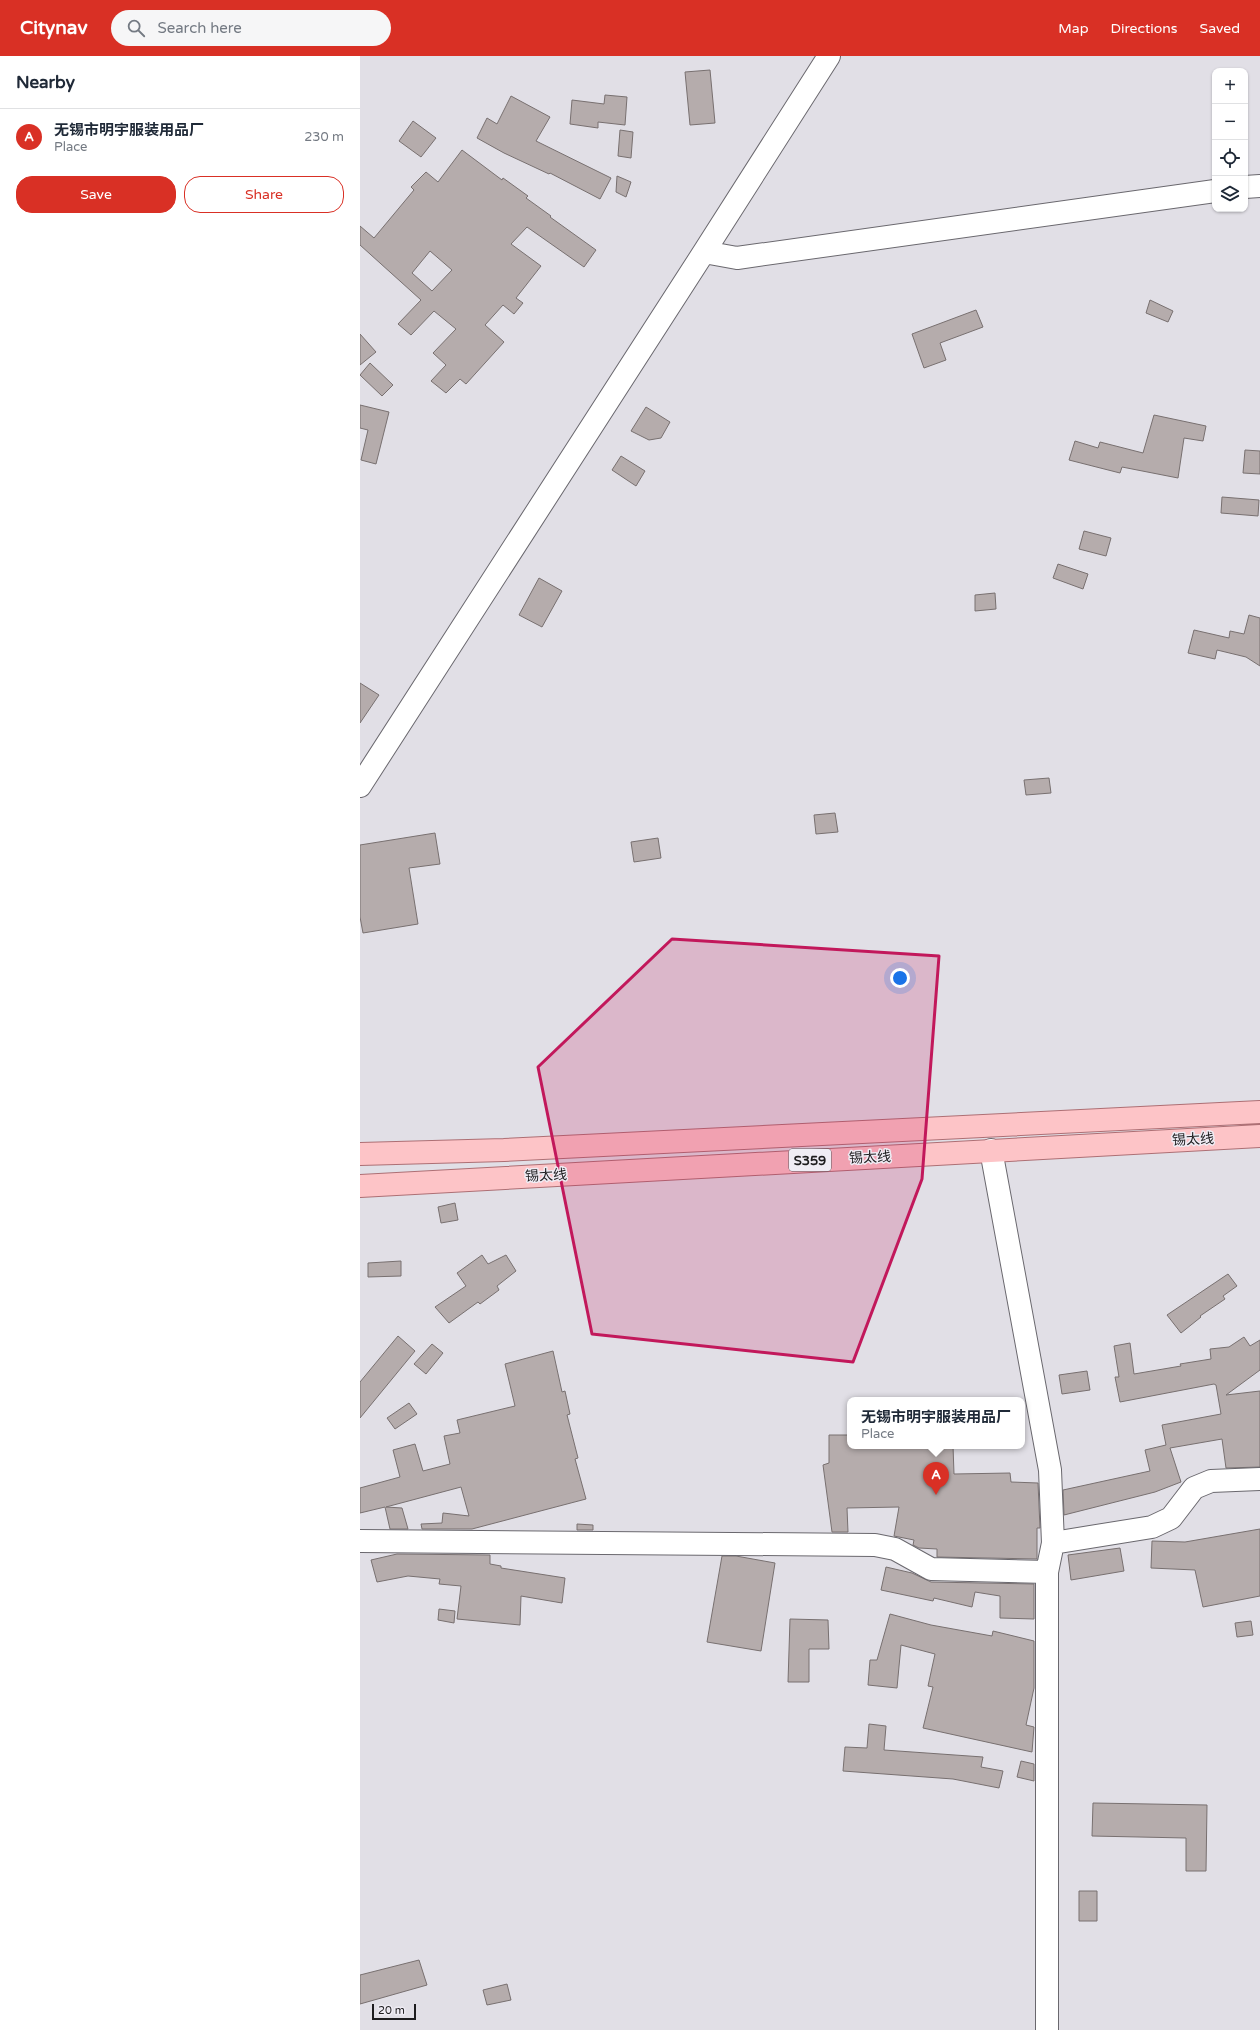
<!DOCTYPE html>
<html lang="en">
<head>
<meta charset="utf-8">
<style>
  body { margin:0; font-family:"Varela Round","Noto Sans SC",sans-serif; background:#f6f6f7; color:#1f2937 }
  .controls { position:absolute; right:12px; top:12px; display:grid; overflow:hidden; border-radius:8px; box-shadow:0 1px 3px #0004 }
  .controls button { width:36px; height:36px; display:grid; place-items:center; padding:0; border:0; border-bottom:1px solid #e0e1e3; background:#fff; color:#1f2937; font:20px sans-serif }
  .scale { position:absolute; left:12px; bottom:10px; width:44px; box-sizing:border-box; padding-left:4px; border:2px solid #1d1c1e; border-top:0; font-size:11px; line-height:14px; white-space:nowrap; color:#1d1c1e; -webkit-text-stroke:3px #efecf4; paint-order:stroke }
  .you { position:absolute; left:540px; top:922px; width:14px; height:14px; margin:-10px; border:3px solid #fff; border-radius:50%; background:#1a73e8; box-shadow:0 0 0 6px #1a73e833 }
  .badge { display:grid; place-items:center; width:26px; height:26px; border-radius:50%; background:#d93025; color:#fff; font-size:13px; font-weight:700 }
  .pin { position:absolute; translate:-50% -33px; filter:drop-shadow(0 1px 2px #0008) }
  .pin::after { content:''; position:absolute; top:21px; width:14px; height:12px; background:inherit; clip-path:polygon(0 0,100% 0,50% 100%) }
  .popup { position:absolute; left:487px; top:1341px; width:178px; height:52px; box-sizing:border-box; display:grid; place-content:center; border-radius:8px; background:#fff; filter:drop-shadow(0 1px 3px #0005); font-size:13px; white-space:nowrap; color:#747a83 }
  .popup b { font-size:15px; color:#1f2937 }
  .popup::after { content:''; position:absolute; left:50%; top:100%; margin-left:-8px; border:8px solid transparent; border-top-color:#fff }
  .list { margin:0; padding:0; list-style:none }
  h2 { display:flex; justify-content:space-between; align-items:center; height:52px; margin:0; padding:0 16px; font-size:17px }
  h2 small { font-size:13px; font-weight:400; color:#747a83 }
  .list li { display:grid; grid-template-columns:26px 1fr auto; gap:12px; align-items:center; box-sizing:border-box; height:56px; padding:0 16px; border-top:1px solid #e0e1e3 }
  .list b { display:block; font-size:15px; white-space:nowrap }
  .list p { margin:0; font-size:13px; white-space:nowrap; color:#747a83 }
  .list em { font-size:13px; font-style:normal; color:#747a83 }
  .actions { display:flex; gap:8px; padding:12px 16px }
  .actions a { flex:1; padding:9px 0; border:1px solid #d93025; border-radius:16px; text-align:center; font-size:14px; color:#d93025 }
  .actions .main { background:#d93025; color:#fff }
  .icon { flex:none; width:22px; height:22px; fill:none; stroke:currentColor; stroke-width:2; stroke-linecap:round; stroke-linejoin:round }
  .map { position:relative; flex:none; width:900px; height:1974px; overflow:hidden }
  header { display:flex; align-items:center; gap:24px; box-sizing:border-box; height:56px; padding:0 20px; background:#d93025; color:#fff }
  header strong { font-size:19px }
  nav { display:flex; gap:22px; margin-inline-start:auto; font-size:14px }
  .search { width:280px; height:36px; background:#f6f6f7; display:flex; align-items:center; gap:10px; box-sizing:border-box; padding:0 14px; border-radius:22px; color:#747a83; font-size:15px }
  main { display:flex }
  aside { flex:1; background:#fff }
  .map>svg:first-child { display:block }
  .building { fill:#b5acac; stroke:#787070; fill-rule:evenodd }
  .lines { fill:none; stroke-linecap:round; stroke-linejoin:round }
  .minor-casing { stroke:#6a686e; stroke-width:24 }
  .major-casing { stroke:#ad6f74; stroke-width:24 }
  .minor { stroke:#fff; stroke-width:22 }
  .major { stroke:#fdc4c7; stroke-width:22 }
  .marked { fill:#c2185b; fill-opacity:0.2; stroke:#c2185b; stroke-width:3; stroke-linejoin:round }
  .labels { text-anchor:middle; stroke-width:3; stroke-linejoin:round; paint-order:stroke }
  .shield { fill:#efecf4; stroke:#5c5a5e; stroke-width:1 }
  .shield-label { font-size:13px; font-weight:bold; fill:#1d1c1e }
  .street-label { font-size:14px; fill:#1d1c1e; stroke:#efecf4 }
</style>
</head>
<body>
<header>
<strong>Citynav</strong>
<div class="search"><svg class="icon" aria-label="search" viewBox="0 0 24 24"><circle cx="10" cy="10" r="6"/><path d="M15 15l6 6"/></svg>Search here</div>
<nav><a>Map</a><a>Directions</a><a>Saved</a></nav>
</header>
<main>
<aside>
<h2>Nearby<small></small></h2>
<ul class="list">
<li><span class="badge">A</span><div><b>无锡市明宇服装用品厂</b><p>Place</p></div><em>230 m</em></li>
</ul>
<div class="actions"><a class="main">Save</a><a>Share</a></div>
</aside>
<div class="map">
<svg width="900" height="1974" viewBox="0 0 900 1974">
  <rect width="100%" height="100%" fill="#e1dfe6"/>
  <!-- building -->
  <path class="building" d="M 350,14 L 355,67 L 330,69 L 325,16 Z
    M 245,39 L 267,41 L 265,69 L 238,66 L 238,72 L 210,68 L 212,44 L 244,48 Z
    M 151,40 L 190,61 L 176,85 L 251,122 L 240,143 L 190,117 L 189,118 L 144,97 L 117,82 L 127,62 L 137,68 Z
    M 53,65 L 76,82 L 61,101 L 39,85 Z
    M 260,74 L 273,76 L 271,102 L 258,100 Z
    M 102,94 L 142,124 L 143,122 L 168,140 L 166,142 L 191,160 L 190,161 L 236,194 L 224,211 L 167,171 L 151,188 L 181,210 L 156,242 L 163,247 L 154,258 L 143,249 L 125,269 L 144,286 L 106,328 L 100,323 L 86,337 L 71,325 L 86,309 L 73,297 L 96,273 L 74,255 L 51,279 L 38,268 L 61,244 L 0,189 L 0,170 L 14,182 L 54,134 L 51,131 L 66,116 L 78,126 ZM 70,195 L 92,214 L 72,235 L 52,217 Z
    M 257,120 L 271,126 L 266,141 L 256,136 Z
    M 790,244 L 813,255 L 808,266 L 786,257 Z
    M 616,254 L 623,271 L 580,287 L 586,304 L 564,312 L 552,278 Z
    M 0,278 L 16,296 L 0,309 Z
    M 10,307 L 33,329 L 22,340 L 0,319 Z
    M 0,349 L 29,356 L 16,408 L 1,404 L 8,374 L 0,372 Z
    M 286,351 L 310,366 L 301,382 L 289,384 L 271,375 Z
    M 794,359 L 846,370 L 843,385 L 824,382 L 818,422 L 762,411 L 760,417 L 709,404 L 715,385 L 738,392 L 740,386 L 783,397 Z
    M 885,394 L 900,395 L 900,418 L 883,417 Z
    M 261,400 L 285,415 L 276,430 L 252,414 Z
    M 862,441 L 899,444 L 898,460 L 861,457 Z
    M 724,475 L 751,482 L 746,500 L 719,493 Z
    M 698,508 L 728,518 L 723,533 L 693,522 Z
    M 179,522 L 202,535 L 182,571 L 159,559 Z
    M 635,537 L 636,553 L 615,555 L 615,539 Z
    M 889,559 L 900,562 L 900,610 L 886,601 L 857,594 L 855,603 L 828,597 L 834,574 L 869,582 L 870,575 L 884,578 Z
    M 0,627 L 19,639 L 0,667 Z
    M 689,722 L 691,737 L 666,739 L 664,724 Z
    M 475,757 L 478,776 L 456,778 L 454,759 Z
    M 75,777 L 80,808 L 49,812 L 58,868 L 3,877 L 0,861 L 0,789 Z
    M 298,782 L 301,802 L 274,806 L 271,786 Z
    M 95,1147 L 98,1164 L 81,1167 L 78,1151 Z
    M 122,1199 L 128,1208 L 146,1199 L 156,1215 L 137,1230 L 139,1234 L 120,1248 L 118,1246 L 89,1267 L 75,1251 L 106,1230 L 97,1217 Z
    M 41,1205 L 41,1220 L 8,1221 L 8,1207 Z
    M 868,1218 L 877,1230 L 863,1240 L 865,1243 L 840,1260 L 841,1261 L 821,1277 L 807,1259 Z
    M 38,1280 L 55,1295 L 0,1362 L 0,1326 Z
    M 884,1281 L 890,1290 L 900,1284 L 900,1314 L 866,1339 L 900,1335 L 900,1411 L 866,1412 L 862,1383 L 810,1392 L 821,1426 L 795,1436 L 704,1459 L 703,1434 L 790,1415 L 785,1394 L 806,1389 L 802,1369 L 861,1358 L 856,1329 L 854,1328 L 760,1346 L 755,1321 L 759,1321 L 754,1290 L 770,1287 L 774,1318 L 821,1310 L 820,1308 L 851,1303 L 850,1293 L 869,1291 Z
    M 72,1288 L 83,1297 L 66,1318 L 54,1308 Z
    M 193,1295 L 202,1336 L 205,1335 L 210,1358 L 207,1359 L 218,1402 L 215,1403 L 226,1443 L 112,1473 L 62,1473 L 61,1468 L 82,1467 L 83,1457 L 109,1460 L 101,1431 L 26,1451 L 42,1452 L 48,1473 L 30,1473 L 25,1451 L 0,1457 L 0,1432 L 40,1421 L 33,1394 L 55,1388 L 63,1415 L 90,1408 L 84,1380 L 100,1377 L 97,1364 L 155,1350 L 145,1308 Z
    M 727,1315 L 730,1334 L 702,1338 L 699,1319 Z
    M 49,1347 L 57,1358 L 35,1373 L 27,1362 Z
    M 469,1379 L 490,1379 L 490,1390 L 593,1390 L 594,1418 L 650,1417 L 651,1426 L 678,1427 L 680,1472 L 677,1472 L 677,1503 L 577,1501 L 577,1493 L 559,1492 L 553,1489 L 554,1484 L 534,1480 L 539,1451 L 487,1452 L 488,1476 L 472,1476 L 463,1409 L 469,1407 Z
    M 217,1468 L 233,1469 L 233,1474 L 217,1474 Z
    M 900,1473 L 900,1540 L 843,1551 L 835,1514 L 791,1512 L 792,1485 L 825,1486 Z
    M 760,1492 L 764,1515 L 711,1524 L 708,1499 Z
    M 37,1498 L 130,1499 L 130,1508 L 141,1510 L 141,1512 L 205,1522 L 202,1547 L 161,1540 L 160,1569 L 97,1563 L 101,1530 L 79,1528 L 80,1523 L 48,1520 L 17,1526 L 11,1504 Z
    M 362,1500 L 376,1500 L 415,1507 L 401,1595 L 347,1586 Z
    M 526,1511 L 552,1517 L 571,1526 L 674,1528 L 674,1563 L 640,1562 L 640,1540 L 615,1536 L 612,1551 L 574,1542 L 573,1545 L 521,1534 Z
    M 79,1553 L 95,1555 L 94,1567 L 78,1564 Z
    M 530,1558 L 571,1569 L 632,1580 L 633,1575 L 674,1585 L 674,1632 L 666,1669 L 674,1671 L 672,1696 L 563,1672 L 573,1631 L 568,1630 L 575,1598 L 541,1589 L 537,1632 L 508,1629 L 510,1604 L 517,1604 Z
    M 430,1563 L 468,1564 L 469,1593 L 449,1593 L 449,1626 L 428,1626 Z
    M 891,1565 L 893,1579 L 877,1581 L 875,1567 Z
    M 509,1668 L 526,1670 L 524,1694 L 623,1701 L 621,1711 L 643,1715 L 639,1732 L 593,1723 L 483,1715 L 485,1691 L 507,1692 Z
    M 661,1705 L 674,1708 L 674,1725 L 657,1721 Z
    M 733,1747 L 847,1749 L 846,1815 L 826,1815 L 826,1782 L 732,1780 Z
    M 719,1835 L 737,1835 L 737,1865 L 719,1865 Z
    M 59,1904 L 67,1929 L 0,1948 L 0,1919 Z
    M 147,1928 L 151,1944 L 127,1949 L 123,1934 Z"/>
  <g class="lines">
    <defs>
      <path id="minor" d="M 885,131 L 900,130
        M 344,196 L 377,202 L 855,135
        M 0,730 L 344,196 L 469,0
        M 631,1094 L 690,1414 L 693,1487 L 687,1516 L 687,1974
        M 0,1485 L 515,1489 L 535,1493 L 571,1513 L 687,1516
        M 693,1487 L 792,1471 L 811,1462 L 834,1432 L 851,1425 L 900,1423"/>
      <path id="major" d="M 0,1098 L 144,1094 L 900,1056
        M 0,1130 L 900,1080"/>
    </defs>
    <!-- minor casing -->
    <use href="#minor" class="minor-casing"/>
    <!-- major casing -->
    <use href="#major" class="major-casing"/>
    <!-- minor -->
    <use href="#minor" class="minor"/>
    <!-- major -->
    <use href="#major" class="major"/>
  </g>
  <!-- marked area -->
  <path class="marked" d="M 312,883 L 579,900 L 562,1123 L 493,1306 L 232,1278 L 178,1011 Z"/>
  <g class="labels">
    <!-- shield labels -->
    <rect class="shield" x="429" y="1093" width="42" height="22" rx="3"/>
    <g class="shield-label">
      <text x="450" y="1109">S359</text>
    </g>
    <!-- street labels -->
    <g class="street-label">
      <text transform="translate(833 1083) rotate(-3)" y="5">锡太线</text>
      <text transform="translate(510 1101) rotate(-3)" y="5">锡太线</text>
      <text transform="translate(186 1119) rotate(-3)" y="5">锡太线</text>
    </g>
  </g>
</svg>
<div class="controls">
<button>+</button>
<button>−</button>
<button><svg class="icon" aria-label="locate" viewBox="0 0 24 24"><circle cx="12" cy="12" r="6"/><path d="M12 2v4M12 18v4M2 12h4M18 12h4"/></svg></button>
<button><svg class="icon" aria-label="layers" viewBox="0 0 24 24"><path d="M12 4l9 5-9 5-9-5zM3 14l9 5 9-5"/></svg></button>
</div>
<div class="scale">20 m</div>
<div class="you"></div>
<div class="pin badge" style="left:576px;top:1439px">A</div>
<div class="popup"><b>无锡市明宇服装用品厂</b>Place</div>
</div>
</main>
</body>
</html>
